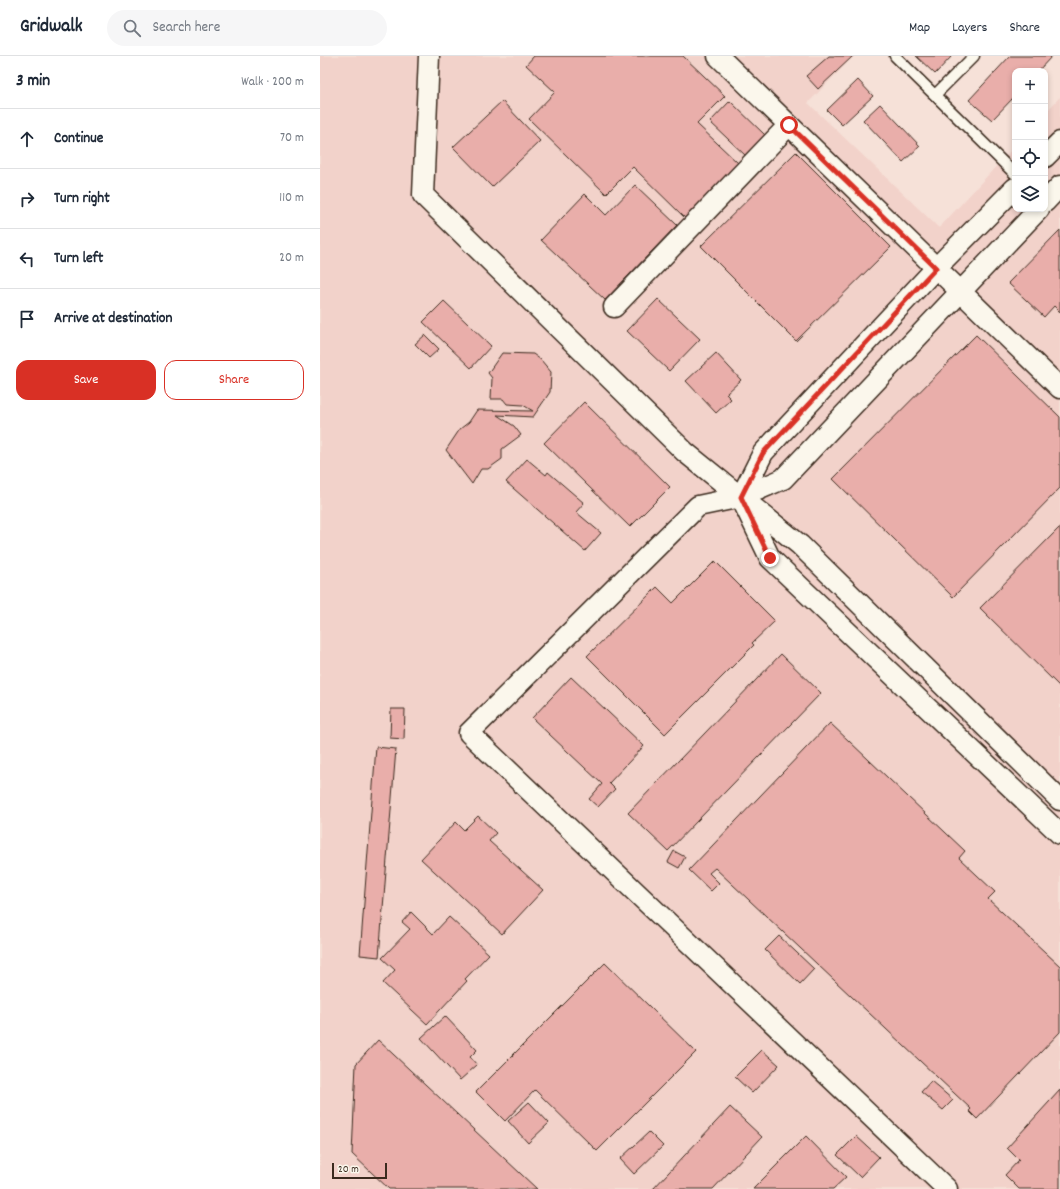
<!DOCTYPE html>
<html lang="en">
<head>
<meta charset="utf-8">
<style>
  body { margin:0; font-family:Dekko,sans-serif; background:#f6f6f7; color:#1f2937 }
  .controls { position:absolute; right:12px; top:12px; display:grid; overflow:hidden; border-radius:8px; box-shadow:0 2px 6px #0003 }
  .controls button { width:36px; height:36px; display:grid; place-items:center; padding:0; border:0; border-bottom:1px solid #e0e1e3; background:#fff; color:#1f2937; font:20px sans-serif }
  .scale { position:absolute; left:12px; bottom:10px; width:55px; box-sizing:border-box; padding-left:4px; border:2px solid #3b2a1e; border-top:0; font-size:11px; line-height:14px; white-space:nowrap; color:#3b2a1e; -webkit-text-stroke:3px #fbf7ec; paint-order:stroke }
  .stop { position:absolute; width:12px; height:12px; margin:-9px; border:3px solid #d93025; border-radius:50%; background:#fff }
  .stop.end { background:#d93025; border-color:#fff; box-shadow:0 1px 4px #0008 }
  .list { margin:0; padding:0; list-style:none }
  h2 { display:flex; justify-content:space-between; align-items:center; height:52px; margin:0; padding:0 16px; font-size:17px }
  h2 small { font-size:13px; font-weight:400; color:#747a83 }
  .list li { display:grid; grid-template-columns:26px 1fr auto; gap:12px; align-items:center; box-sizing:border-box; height:60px; padding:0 16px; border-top:1px solid #e0e1e3 }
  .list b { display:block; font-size:15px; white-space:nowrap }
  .list em { font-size:13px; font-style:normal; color:#747a83 }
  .actions { display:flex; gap:8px; padding:12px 16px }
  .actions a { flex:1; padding:9px 0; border:1px solid #d93025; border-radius:12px; text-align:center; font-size:14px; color:#d93025 }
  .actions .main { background:#d93025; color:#fff }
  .icon { flex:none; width:22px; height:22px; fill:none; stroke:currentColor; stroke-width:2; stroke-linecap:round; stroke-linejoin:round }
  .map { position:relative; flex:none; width:740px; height:1133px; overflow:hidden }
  header { display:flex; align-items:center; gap:24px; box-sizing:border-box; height:56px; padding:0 20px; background:#fff; border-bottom:1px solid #e0e1e3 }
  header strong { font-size:19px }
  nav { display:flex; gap:22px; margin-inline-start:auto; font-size:14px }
  .search { width:280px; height:36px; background:#f6f6f7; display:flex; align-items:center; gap:10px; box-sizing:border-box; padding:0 14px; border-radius:22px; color:#747a83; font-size:15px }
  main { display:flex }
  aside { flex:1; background:#fff }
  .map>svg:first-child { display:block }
  .built { fill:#f2d2ca }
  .building { fill:#e9aeaa; stroke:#3b2a1e }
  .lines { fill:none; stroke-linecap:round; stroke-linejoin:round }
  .service-casing { stroke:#3b2a1e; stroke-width:13 }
  .minor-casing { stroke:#3b2a1e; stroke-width:23 }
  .service { stroke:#fbf7ec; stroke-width:10 }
  .minor { stroke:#fbf7ec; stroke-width:20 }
  .route { stroke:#d93025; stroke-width:5 }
</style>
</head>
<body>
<header>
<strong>Gridwalk</strong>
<div class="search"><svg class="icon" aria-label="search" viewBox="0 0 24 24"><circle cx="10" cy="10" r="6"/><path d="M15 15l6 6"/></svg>Search here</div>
<nav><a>Map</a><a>Layers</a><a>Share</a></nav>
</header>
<main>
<aside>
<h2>3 min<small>Walk · 200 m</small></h2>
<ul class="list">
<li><svg class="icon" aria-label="ahead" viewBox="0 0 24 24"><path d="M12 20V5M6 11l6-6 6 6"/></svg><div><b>Continue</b></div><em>70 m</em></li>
<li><svg class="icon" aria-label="right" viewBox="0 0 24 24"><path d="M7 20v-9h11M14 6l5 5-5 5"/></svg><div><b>Turn right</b></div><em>110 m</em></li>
<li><svg class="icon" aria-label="left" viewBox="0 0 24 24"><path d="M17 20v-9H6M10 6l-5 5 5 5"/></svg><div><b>Turn left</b></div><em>20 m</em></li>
<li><svg class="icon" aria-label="arrive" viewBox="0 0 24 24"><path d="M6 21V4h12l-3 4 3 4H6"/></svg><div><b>Arrive at destination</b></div></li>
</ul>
<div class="actions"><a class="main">Save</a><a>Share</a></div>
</aside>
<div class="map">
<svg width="740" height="1133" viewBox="0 0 740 1133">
  <rect width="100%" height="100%" fill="#f6e1d8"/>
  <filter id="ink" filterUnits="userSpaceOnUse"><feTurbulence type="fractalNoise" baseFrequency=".025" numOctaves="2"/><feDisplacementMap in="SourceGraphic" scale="8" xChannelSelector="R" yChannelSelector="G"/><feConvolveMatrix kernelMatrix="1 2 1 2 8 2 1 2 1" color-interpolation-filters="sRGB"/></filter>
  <g filter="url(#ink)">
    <!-- built -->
    <path class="built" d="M 0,0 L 534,0 L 488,47 L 619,172 L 695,90 L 695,153 L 725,153 L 725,57 L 740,41 L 740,1133 L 0,1133 Z"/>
    <!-- building -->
    <path class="building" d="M 214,0 L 363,0 L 405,40 L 377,68 L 418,107 L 365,162 L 313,111 L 286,138 L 209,63 L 235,36 L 206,9 Z
      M 509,0 L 533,0 L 498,33 L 486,20 Z
      M 596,0 L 632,0 L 615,18 Z
      M 690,0 L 732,0 L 718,15 L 695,15 L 695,40 L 672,64 L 649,44 Z
      M 538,24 L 553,40 L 522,69 L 507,54 Z
      M 182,45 L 220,85 L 172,131 L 133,91 Z
      M 410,45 L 446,80 L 426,100 L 390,66 Z
      M 560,48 L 600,90 L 583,106 L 543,64 Z
      M 476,96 L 571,191 L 476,285 L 381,190 Z
      M 315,129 L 357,169 L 285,244 L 221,184 L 265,138 L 286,159 Z
      M 740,174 L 740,256 L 734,250 L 724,261 L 688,227 Z
      M 338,243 L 380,283 L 349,315 L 307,275 Z
      M 124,245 L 171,290 L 151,312 L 103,266 Z
      M 105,279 L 119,293 L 109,302 L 95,288 Z
      M 656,279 L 740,361 L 740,432 L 633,541 L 513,423 Z
      M 182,297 L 213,298 L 221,304 L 231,316 L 230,336 L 213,361 L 177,359 L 194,370 L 201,379 L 182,393 L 182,403 L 168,413 L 161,413 L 152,428 L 126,394 L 140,373 L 149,366 L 157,354 L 213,355 L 203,349 L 187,348 L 183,343 L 171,343 L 172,322 L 168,317 Z
      M 396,297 L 421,324 L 406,338 L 411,343 L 396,357 L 366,325 Z
      M 264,346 L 350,431 L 310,471 L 224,387 Z
      M 207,403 L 226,419 L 228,416 L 264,447 L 256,456 L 281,477 L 265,495 L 186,426 Z
      M 740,471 L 740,631 L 660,552 Z
      M 395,505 L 455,565 L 432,587 L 434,589 L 345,678 L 267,600 L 337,531 L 353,547 Z
      M 461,598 L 501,637 L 348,795 L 308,757 Z
      M 251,621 L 324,690 L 289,727 L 295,733 L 278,751 L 269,743 L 282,728 L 212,662 Z
      M 71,653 L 85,653 L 84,683 L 70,682 Z
      M 510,667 L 645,795 L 639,802 L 675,836 L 668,843 L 740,910 L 740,976 L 657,1063 L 649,1055 L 651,1053 L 395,812 L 389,817 L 399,827 L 391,835 L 369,814 Z
      M 56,691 L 76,693 L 59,901 L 40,899 Z
      M 158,760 L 176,777 L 169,785 L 223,834 L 182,878 L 101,803 L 136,766 L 144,774 Z
      M 354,795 L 365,801 L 359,812 L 348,806 Z
      M 91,856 L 113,878 L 129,861 L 169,898 L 145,923 L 147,925 L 107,968 L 63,927 L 75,914 L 62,902 L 90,873 L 82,866 Z
      M 459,880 L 494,913 L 480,928 L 445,894 Z
      M 285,907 L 376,996 L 277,1095 L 215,1034 L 185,1065 L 156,1036 Z
      M 125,960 L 157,994 L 150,1001 L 157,1009 L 140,1024 L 101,982 Z
      M 58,984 L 217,1133 L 69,1133 L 32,1098 L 36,1008 Z
      M 442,994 L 459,1009 L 432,1037 L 415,1021 Z
      M 611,1025 L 633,1044 L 623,1054 L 601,1036 Z
      M 740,1034 L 740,1133 L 699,1133 L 685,1119 L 699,1104 L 687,1092 Z
      M 209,1046 L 229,1067 L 208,1087 L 188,1065 Z
      M 410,1051 L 442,1081 L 393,1133 L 333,1133 Z
      M 329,1076 L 343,1090 L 314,1118 L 300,1103 Z
      M 486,1080 L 526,1121 L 513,1133 L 433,1133 Z
      M 536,1080 L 559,1101 L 540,1121 L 517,1099 Z"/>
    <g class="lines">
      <defs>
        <path id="service" d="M 575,0 L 695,118
          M 615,39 L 654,0"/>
        <path id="minor" d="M 109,0 L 103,139 L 365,396 L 480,489 L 740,744
          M 398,0 L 740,332
          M 725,101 L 740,86
          M 725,146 L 740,130
          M 294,251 L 469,69
          M 421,441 L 443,397 L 616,212 L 695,132
          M 423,446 L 450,502 L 740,778
          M 627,1133 L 149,677 L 378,450 L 421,441 L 463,423 L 719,153"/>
      </defs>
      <!-- service casing -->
      <use href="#service" class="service-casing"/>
      <!-- minor casing -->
      <use href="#minor" class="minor-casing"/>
      <!-- service -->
      <use href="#service" class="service"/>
      <!-- minor -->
      <use href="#minor" class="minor"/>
    </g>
  </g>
  <g class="lines" filter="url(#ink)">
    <!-- route -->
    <path class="route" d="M 450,502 L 421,441 L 443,397 L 616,212 L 469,69"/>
  </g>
</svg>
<div class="controls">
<button>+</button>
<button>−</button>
<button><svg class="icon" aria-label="locate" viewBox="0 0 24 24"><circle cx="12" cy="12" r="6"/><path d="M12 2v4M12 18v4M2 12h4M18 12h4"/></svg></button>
<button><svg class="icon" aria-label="layers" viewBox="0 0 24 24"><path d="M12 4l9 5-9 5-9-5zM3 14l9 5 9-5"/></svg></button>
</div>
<div class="scale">20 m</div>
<div class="stop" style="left:469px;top:69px"></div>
<div class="stop end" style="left:450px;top:502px"></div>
</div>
</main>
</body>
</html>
